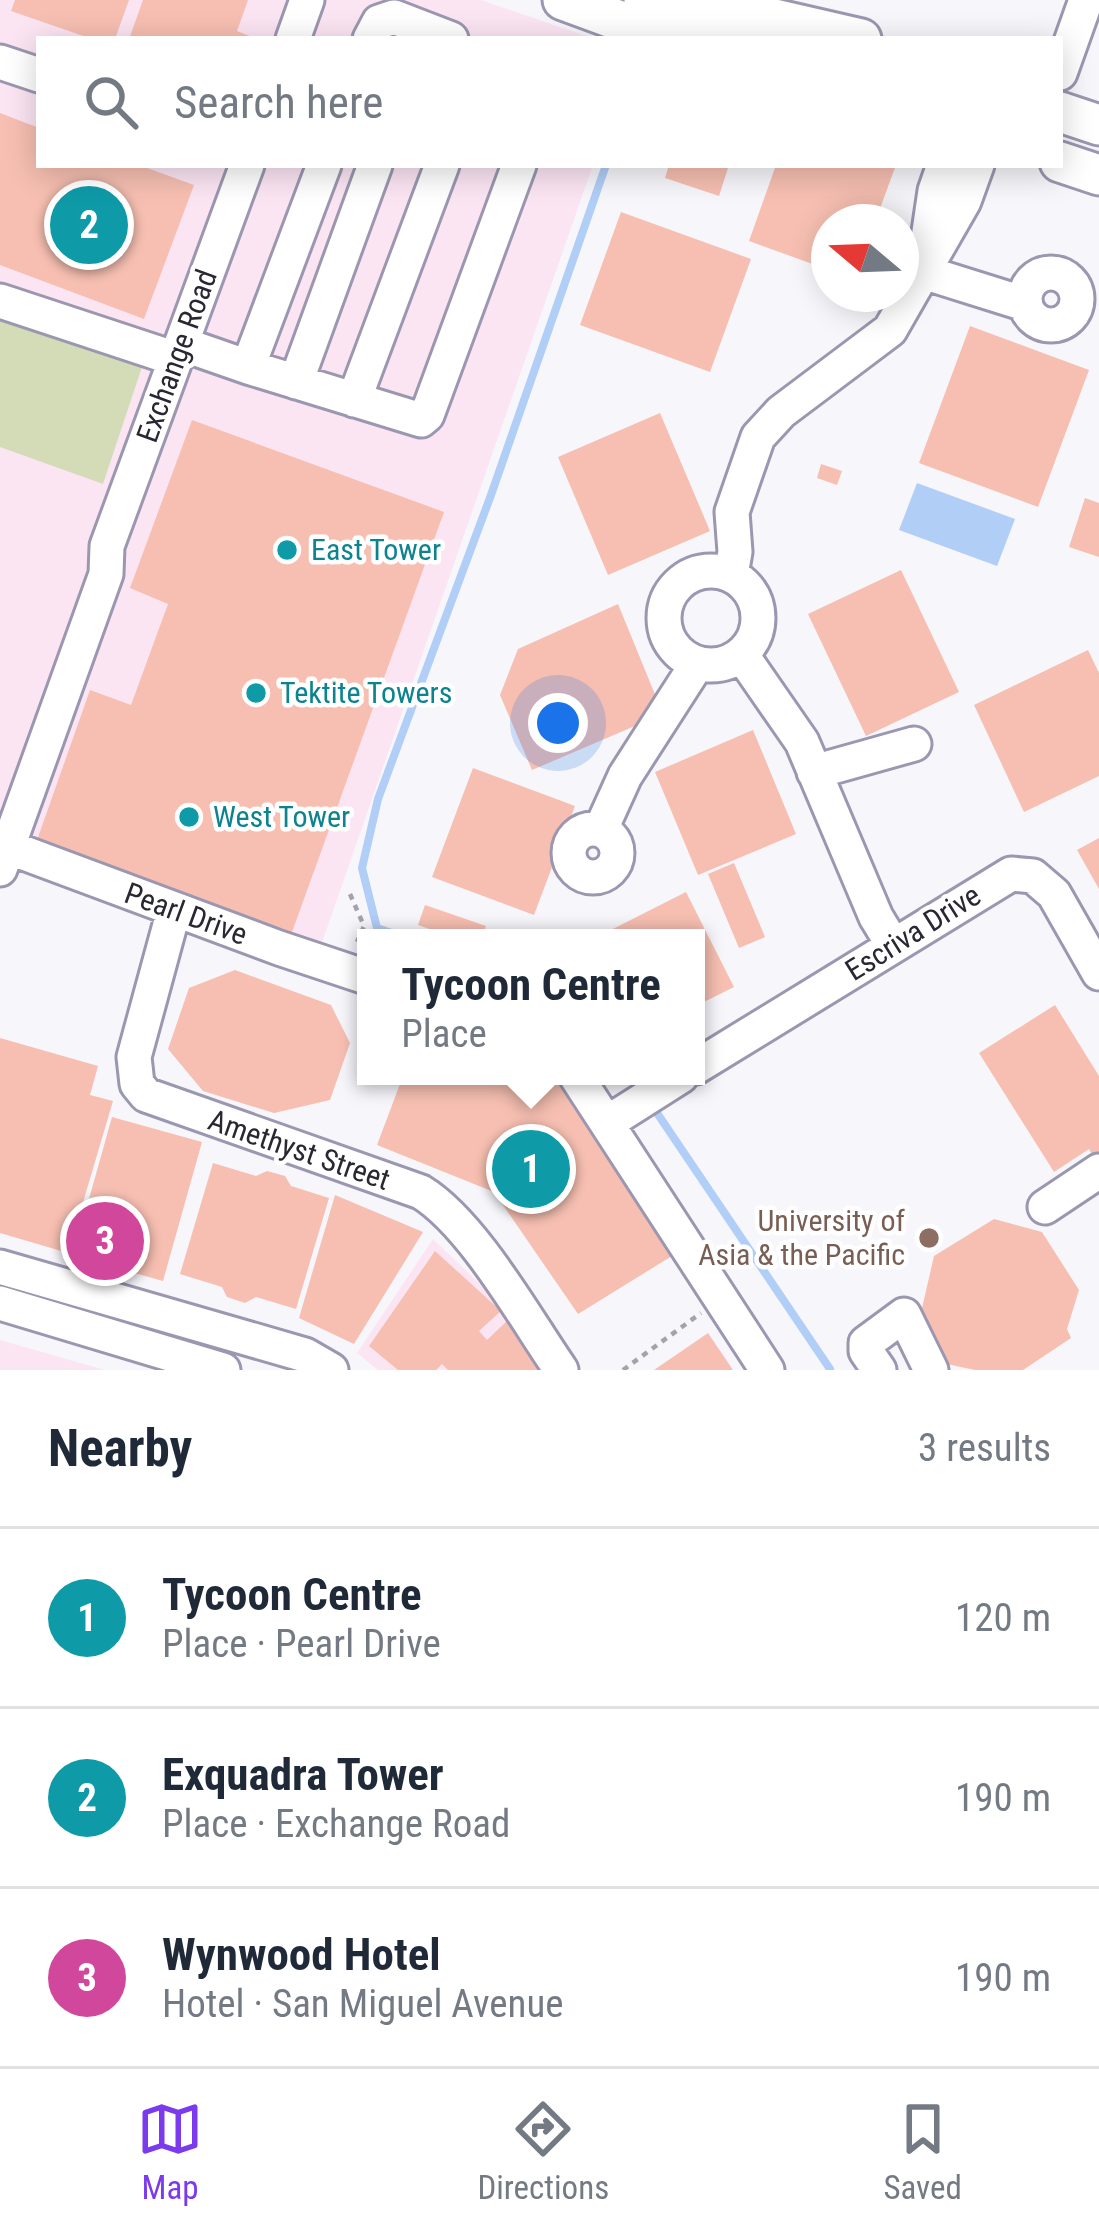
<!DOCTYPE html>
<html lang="en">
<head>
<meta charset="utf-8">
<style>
  body { margin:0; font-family:"Roboto Condensed",sans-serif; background:#f2f2f3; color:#1f2937 }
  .compass { position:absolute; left:811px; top:204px; width:108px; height:108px; border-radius:50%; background:#fff; box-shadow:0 6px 30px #0003; rotate:289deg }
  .you { position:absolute; left:558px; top:723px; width:42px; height:42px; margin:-30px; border:9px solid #fff; border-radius:50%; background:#1a73e8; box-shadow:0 0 0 18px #1a73e833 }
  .badge { display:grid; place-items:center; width:78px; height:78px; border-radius:50%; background:#7c3aed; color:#fff; font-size:39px; font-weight:700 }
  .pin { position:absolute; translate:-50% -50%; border:6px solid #fff; box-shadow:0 3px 12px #0006 }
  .popup { position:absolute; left:357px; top:929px; width:348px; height:156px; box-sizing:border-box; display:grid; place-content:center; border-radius:0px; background:#fff; filter:drop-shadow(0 3px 9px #0005); font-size:39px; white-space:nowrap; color:#747a83 }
  .popup b { font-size:45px; color:#1f2937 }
  .popup::after { content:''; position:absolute; left:50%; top:100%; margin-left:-24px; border:24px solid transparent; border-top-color:#fff }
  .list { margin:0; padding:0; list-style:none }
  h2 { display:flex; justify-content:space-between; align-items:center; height:156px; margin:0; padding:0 48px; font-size:51px }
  h2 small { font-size:39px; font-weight:400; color:#747a83 }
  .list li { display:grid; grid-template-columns:78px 1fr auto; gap:36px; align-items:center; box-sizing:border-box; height:180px; padding:0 48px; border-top:3px solid #e0e1e3 }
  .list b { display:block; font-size:45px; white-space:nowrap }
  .list p { margin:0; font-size:39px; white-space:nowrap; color:#747a83 }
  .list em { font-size:39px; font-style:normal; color:#747a83 }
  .icon { flex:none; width:66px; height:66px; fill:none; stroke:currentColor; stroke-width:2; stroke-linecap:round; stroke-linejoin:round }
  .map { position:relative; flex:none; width:1099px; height:1370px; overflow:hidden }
  .search { position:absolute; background:#fff; box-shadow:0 6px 30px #0003; left:36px; right:36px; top:36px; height:132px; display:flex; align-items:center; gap:30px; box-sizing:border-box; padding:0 42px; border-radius:0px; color:#747a83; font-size:45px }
  .sheet { height:696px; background:#fff }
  nav { display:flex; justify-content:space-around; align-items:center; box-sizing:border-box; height:168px; border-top:3px solid #e0e1e3; background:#fff; font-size:33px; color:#747a83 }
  nav a { display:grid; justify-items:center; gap:6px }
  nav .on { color:#7c3aed }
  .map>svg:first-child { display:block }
  .commercial { fill:#fce5f3 }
  .green { fill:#d3dcb7 }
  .water { fill:#b1cef7 }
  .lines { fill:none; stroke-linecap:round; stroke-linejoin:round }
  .stream { stroke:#b1cef7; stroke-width:8 }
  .building { fill:#f6bfb1 }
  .minor-casing { stroke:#9b97b0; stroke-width:39 }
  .major-casing { stroke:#9b97b0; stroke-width:45 }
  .path { stroke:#a4a3aa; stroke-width:4.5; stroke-dasharray:6 6; stroke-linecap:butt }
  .minor { stroke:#fff; stroke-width:33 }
  .major { stroke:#fff; stroke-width:39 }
  .culture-dot { fill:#0f9aa8; stroke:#fff; stroke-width:4.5 }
  .education-dot { fill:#8d6e63; stroke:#fff; stroke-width:4.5 }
  .labels { text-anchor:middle; stroke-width:9; stroke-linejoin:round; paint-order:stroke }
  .street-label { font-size:30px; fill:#292731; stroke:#fff }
  .culture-label { font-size:30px; fill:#0d838f; stroke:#fff; text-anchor:start }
  .education-label { font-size:30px; fill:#785e54; stroke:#fff; text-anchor:end }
</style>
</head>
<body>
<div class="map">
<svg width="1099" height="1370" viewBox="0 0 1099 1370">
  <rect width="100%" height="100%" fill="#f7f6fb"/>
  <!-- commercial -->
  <path class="commercial" d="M 0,0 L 481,0 L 595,39 L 39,39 L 39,165 L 593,165 L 319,951 L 0,841 Z
    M 433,1239 L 507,1310 L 543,1370 L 378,1370 L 357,1353 Z
    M 0,1340 L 105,1370 L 0,1370 Z"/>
  <!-- green -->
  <path class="green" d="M 0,309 L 145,358 L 103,484 L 0,447 Z"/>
  <!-- water -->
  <path class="water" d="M 917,483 L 1015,519 L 997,566 L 899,530 Z"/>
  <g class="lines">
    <!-- stream -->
    <path class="stream" d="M 406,938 L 377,928 L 362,868 L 378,799 L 491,495 L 606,165
      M 655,1110 L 830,1369"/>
  </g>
  <!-- building -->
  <path class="building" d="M 15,0 L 129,0 L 115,39 L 92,39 L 11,11 Z
    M 143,0 L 248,0 L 237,31 L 257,39 L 129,39 Z
    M 0,113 L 39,128 L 39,165 L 139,165 L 194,185 L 144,319 L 0,265 Z
    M 669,165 L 729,165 L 719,196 L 665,178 Z
    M 776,165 L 896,165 L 875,222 L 829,222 L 829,270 L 749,241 Z
    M 621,212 L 751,259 L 710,372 L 580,325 Z
    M 970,326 L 1089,370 L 1038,507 L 919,463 Z
    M 660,413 L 710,531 L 608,575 L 558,457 Z
    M 192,420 L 444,512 L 292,932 L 36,843 L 90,690 L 131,705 L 168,604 L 130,588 Z
    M 821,464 L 842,471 L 837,485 L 817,478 Z
    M 1085,498 L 1099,503 L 1099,557 L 1069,547 Z
    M 901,570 L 959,692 L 866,736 L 808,614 Z
    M 618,604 L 663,714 L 532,770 L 500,695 L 518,649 Z
    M 1088,650 L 1099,673 L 1099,776 L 1024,812 L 974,705 Z
    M 753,730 L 796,834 L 698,875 L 655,772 Z
    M 473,768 L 575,806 L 534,915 L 432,877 Z
    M 1099,838 L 1099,889 L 1077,850 Z
    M 734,863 L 765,937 L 739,948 L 708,874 Z
    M 686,892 L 734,987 L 696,1006 L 696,938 L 595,938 Z
    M 425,905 L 486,926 L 481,938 L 455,938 L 418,925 Z
    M 235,970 L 331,1005 L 350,1043 L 330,1100 L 274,1113 L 203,1091 L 168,1049 L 189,988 Z
    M 1055,1005 L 1099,1076 L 1099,1166 L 1089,1149 L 1054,1172 L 979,1053 Z
    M 0,1038 L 98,1066 L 90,1095 L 113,1101 L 68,1253 L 0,1233 Z
    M 403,1076 L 562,1076 L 680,1251 L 578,1314 L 494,1192 L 377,1145 Z
    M 112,1117 L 202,1142 L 163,1281 L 73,1256 Z
    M 213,1163 L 256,1176 L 267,1171 L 285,1176 L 291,1186 L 329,1198 L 296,1309 L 256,1297 L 245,1303 L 227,1297 L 222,1287 L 180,1274 Z
    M 335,1195 L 423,1232 L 354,1344 L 299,1318 Z
    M 994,1219 L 1042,1232 L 1079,1290 L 1067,1329 L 1071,1338 L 1023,1370 L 975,1370 L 947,1364 L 919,1321 L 934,1256 Z
    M 435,1251 L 501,1311 L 479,1331 L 487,1340 L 507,1321 L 540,1370 L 448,1370 L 442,1364 L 436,1370 L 398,1370 L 369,1346 Z
    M 708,1333 L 733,1370 L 654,1370 Z"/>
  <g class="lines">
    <defs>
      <path id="minor" d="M 293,39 L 307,0
        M 370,39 L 379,22 L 394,17 L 451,39
        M 0,62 L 39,75
        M 1060,73 L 1086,0
        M 926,252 L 935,191 L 944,165
        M 923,272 L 1025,304
        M1025 299a26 26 0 1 1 52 0a26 26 0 1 1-52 0Z
        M 0,301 L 176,359
        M 182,344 L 248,367 L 324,165
        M 248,367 L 421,420 L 427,415 L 519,165
        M 296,382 L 375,165
        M 354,400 L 442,165
        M664 618a47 47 0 1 1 94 0a47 47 0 1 1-94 0Z
        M 731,575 L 735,552 L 732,512 L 758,437 L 781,412 L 890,330 L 964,201 L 977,165
        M 741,654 L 802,742 L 876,917 L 893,945
        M 814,772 L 914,744
        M569 853a24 24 0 1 1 48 0a24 24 0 1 1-48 0Z
        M 601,829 L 625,776 L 697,664
        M 8,847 L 279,948 L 366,977
        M 0,869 L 106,574 L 107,546 L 247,165
        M 174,910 L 134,1057 L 137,1084 L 146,1095 L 421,1192 C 473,1224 525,1318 561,1370
        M 696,1067 L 1011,874 L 1033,876 L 1054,894 L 1099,973
        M 576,1076 L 767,1370
        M 607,1123 L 681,1076
        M 1045,1207 L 1099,1171
        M 0,1267 L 305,1355 L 331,1370
        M 0,1303 L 223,1370
        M 879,1370 L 866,1351 L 866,1343 L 904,1315 L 931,1370"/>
      <path id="major" d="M 563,0 L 669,39
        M 644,0 L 745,39
        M 715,0 L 748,13 L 861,39
        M 1060,112 L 1099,125
        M 1060,162 L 1099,175"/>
    </defs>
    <!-- minor casing -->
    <use href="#minor" class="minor-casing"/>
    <!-- major casing -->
    <use href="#major" class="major-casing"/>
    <!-- path -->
    <path class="path" d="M 350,894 L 364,926 L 357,942
      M 623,1370 L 701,1313"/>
    <!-- minor -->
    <use href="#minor" class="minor"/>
    <!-- major -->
    <use href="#major" class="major"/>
  </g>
  <!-- markers -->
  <g class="culture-dot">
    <circle cx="287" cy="550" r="12"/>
    <circle cx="256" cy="693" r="12"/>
    <circle cx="189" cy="817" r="12"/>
  </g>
  <circle class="education-dot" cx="929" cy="1238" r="12"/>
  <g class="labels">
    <!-- street labels -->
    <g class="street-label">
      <text transform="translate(177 356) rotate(-70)" y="10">Exchange Road</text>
      <text transform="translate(186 914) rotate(20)" y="10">Pearl Drive</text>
      <text transform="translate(913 933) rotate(-32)" y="10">Escriva Drive</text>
      <text transform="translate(299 1150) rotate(19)" y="10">Amethyst Street</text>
    </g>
    <!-- culture labels -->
    <g class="culture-label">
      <text x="311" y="560">East Tower</text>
      <text x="280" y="703">Tektite Towers</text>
      <text x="213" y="827">West Tower</text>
    </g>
    <!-- education labels -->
    <g class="education-label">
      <text x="905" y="1231">University of<tspan x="905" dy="34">Asia &amp; the Pacific</tspan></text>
    </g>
  </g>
</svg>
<svg class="compass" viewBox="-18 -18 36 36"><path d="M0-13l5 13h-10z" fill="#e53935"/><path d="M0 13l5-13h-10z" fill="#747a83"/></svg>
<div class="you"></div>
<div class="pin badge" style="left:531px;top:1169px;background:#0f9aa8">1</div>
<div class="popup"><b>Tycoon Centre</b>Place</div>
<div class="pin badge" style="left:89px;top:225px;background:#0f9aa8">2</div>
<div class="pin badge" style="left:105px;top:1241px;background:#d1479c">3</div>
<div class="search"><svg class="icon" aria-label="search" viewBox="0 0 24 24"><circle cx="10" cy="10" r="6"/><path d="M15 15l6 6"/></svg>Search here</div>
</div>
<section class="sheet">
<h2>Nearby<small>3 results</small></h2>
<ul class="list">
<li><span class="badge" style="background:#0f9aa8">1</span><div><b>Tycoon Centre</b><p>Place · Pearl Drive</p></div><em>120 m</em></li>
<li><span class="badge" style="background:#0f9aa8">2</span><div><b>Exquadra Tower</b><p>Place · Exchange Road</p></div><em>190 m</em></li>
<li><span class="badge" style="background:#d1479c">3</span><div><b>Wynwood Hotel</b><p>Hotel · San Miguel Avenue</p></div><em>190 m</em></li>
</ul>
</section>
<nav>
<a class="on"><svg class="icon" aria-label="map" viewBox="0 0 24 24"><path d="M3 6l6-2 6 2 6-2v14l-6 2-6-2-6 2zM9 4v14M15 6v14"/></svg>Map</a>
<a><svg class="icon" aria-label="directions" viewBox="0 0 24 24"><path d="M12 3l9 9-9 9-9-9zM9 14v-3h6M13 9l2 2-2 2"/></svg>Directions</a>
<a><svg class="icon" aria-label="saved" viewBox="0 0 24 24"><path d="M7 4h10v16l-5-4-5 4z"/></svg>Saved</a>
</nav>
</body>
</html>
